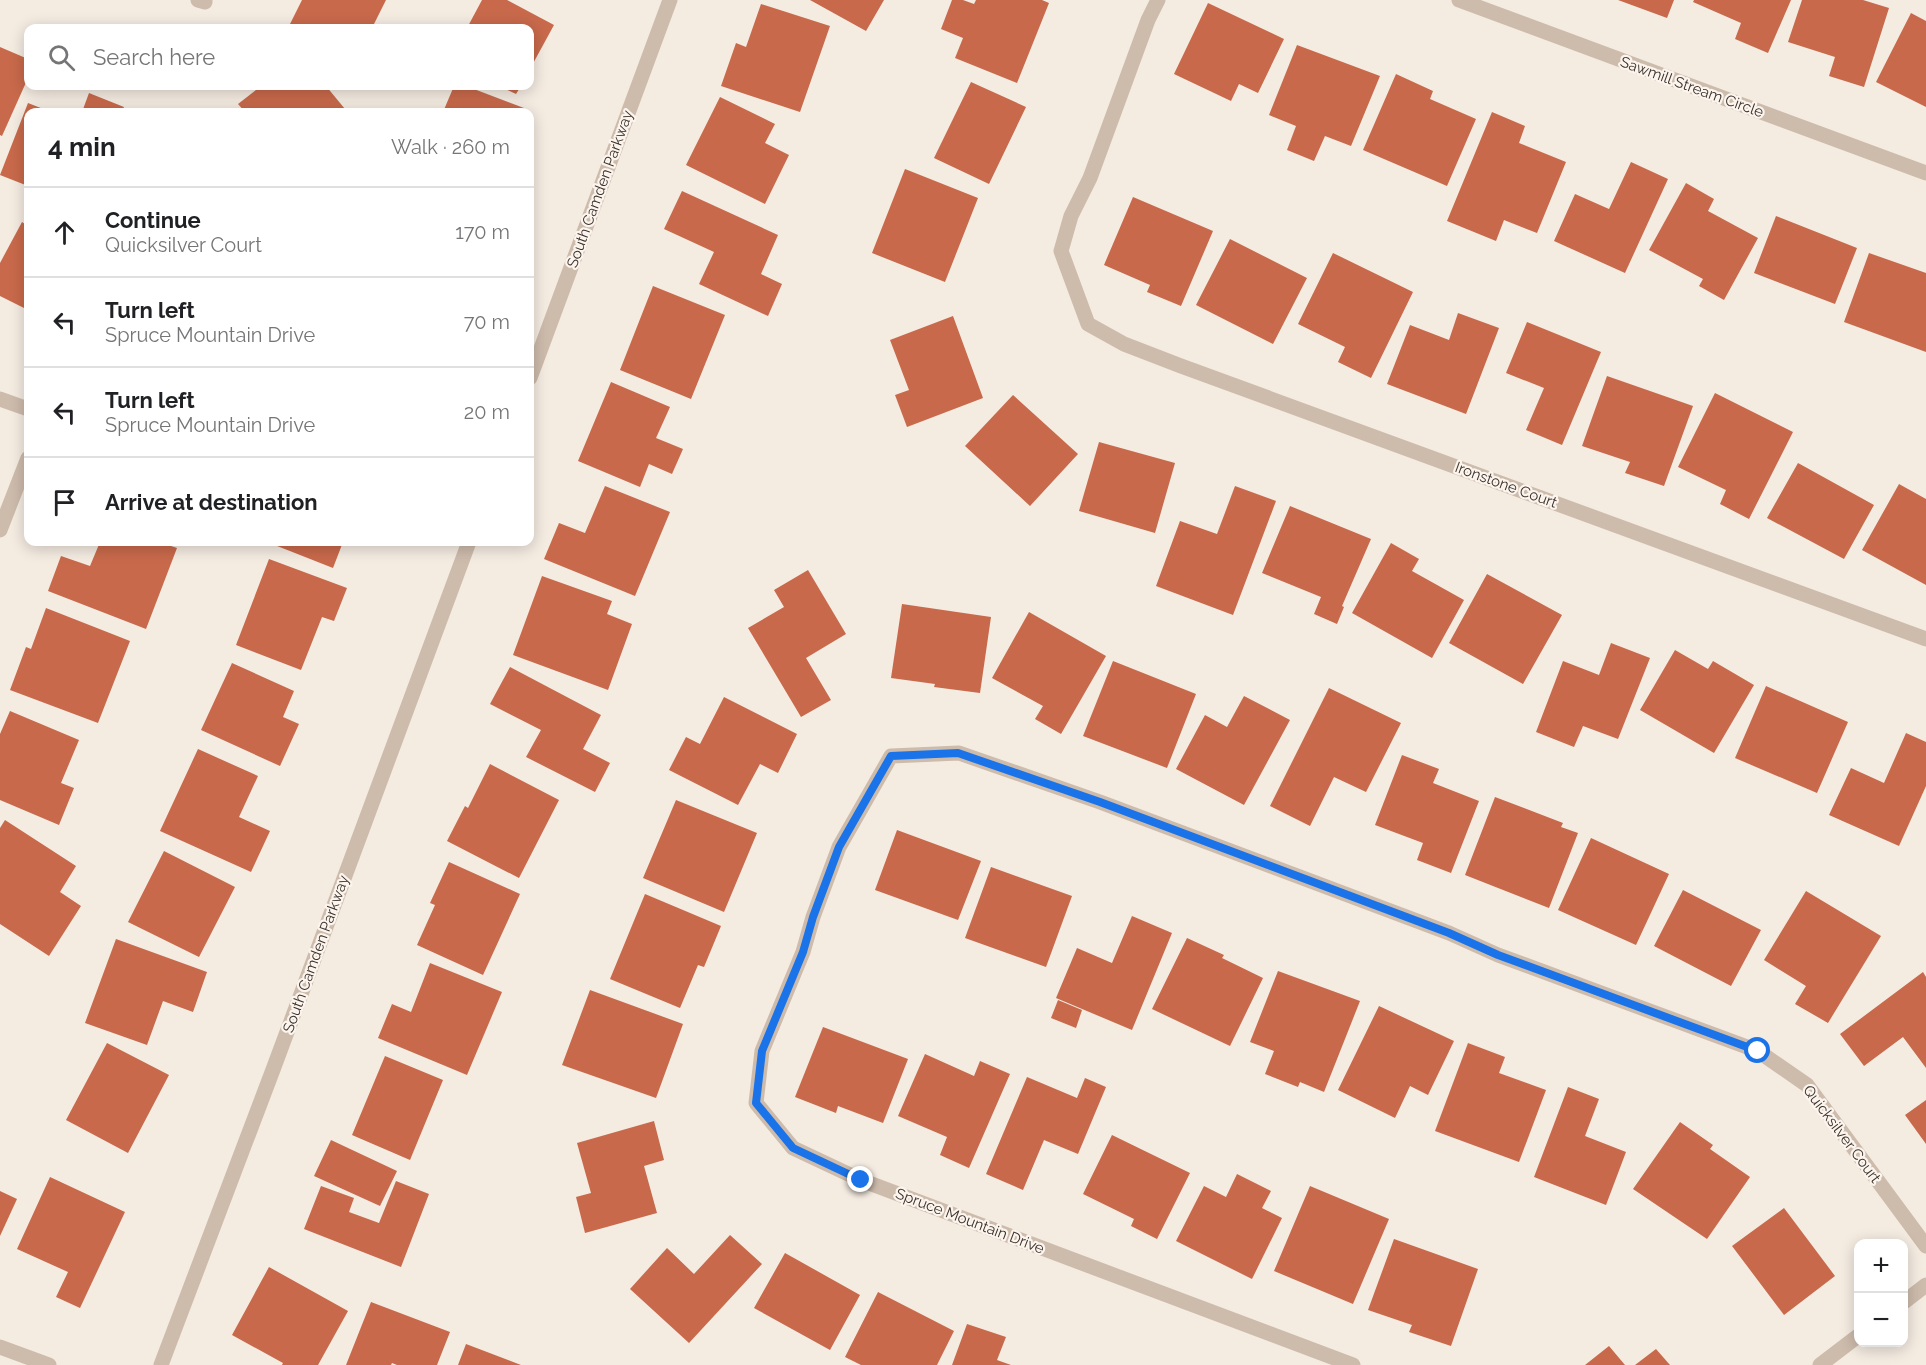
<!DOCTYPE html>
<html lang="en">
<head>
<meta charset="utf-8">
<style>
  body { margin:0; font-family:Raleway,sans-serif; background:#f2f2f2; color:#202124 }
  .controls { position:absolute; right:18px; bottom:18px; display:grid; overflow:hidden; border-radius:12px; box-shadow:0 3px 15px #0003 }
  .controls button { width:54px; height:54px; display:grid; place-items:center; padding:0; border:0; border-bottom:2px solid #e0e0e0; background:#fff; color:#202124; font:30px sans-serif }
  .stop { position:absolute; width:18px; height:18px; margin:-14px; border:4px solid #1a73e8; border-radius:50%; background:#fff }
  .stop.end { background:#1a73e8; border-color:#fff; box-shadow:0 2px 6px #0008 }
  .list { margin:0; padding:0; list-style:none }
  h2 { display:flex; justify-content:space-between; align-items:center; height:78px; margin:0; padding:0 24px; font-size:26px }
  h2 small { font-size:20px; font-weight:400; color:#757577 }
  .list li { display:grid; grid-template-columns:39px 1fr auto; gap:18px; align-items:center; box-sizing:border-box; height:90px; padding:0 24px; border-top:2px solid #e0e0e0 }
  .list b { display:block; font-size:22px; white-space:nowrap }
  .list p { margin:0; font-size:20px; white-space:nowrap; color:#757577 }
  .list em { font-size:20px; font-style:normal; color:#757577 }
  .icon { flex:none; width:33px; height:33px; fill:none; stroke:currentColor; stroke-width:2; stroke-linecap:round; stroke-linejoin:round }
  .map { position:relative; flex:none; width:1926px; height:1365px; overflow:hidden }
  .search { position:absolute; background:#fff; box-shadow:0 3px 15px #0003; left:24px; top:24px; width:510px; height:66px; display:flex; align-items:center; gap:15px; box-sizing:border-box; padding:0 21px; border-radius:12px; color:#757577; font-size:22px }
  .panel { position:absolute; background:#fff; box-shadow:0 3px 15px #0003; left:24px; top:108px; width:510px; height:438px; border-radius:12px }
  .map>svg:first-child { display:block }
  .building { fill:#c8694b }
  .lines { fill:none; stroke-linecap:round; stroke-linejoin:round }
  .minor { stroke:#cdbbac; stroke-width:15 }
  .route { stroke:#1a73e8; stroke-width:8 }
  .labels { text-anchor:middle; stroke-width:4.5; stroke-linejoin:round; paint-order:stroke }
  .street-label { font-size:15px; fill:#3b302b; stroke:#fbf5ee }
</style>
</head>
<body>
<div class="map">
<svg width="1926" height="1365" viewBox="0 0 1926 1365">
  <rect width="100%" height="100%" fill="#f4ebe1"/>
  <!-- building -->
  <path class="building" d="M 302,0 L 386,0 L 372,28 L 294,28 L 289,26 Z
    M 482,0 L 507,0 L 554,25 L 530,69 L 530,28 L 467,28 Z
    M 810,0 L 884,0 L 866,31 Z
    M 952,0 L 963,0 L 974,4 L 976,0 L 1042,0 L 1049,3 L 1017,83 L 955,58 L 963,38 L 941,29 Z
    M 1618,0 L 1674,0 L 1667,18 Z
    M 1694,0 L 1791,0 L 1768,53 L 1735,39 L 1741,23 L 1693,2 Z
    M 1802,0 L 1863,0 L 1889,8 L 1864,87 L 1829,76 L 1835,57 L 1788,42 Z
    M 1208,3 L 1284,39 L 1258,93 L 1239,84 L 1231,101 L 1174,74 Z
    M 761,4 L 830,26 L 800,112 L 721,86 L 736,43 L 746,47 Z
    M 1911,13 L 1926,21 L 1926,107 L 1876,82 Z
    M 1297,45 L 1380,76 L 1351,146 L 1325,136 L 1314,161 L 1287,150 L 1296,126 L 1269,115 Z
    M 0,47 L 28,59 L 28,78 L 2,136 L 0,135 Z
    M 1396,74 L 1433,91 L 1430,99 L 1476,119 L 1447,186 L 1363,150 Z
    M 971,82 L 1026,107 L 989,184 L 934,158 Z
    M 261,86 L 326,86 L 345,109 L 340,112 L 245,112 L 238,104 Z
    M 454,86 L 466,86 L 524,108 L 522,112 L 443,112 Z
    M 499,86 L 521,86 L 516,94 Z
    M 89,93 L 124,107 L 122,112 L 82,112 Z
    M 720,97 L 775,124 L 765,143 L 789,155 L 765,204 L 686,165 Z
    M 28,103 L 51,112 L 28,112 L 28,186 L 0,175 Z
    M 1492,112 L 1525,126 L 1519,143 L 1566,162 L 1537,233 L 1504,220 L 1496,241 L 1447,221 Z
    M 1631,162 L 1668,179 L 1625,273 L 1554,241 L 1575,194 L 1609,209 Z
    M 905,169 L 978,198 L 945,282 L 872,253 Z
    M 1686,183 L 1714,199 L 1708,211 L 1758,238 L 1724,300 L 1699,286 L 1703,279 L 1649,250 Z
    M 682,191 L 778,235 L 761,274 L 782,284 L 768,316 L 699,284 L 714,252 L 664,229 Z
    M 1133,197 L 1213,231 L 1181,306 L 1147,292 L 1150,285 L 1104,265 Z
    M 1776,216 L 1857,248 L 1835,304 L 1754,273 Z
    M 22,222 L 28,226 L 28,310 L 0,296 L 0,263 Z
    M 1230,239 L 1307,278 L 1273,344 L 1196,305 Z
    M 1333,253 L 1413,292 L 1371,378 L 1338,362 L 1345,347 L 1298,324 Z
    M 1869,253 L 1926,273 L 1926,352 L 1844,322 Z
    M 653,286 L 725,315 L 691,399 L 620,370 Z
    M 1458,313 L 1499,328 L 1466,414 L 1387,384 L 1410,325 L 1449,340 Z
    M 953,316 L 983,398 L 907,427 L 895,395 L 909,390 L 890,340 Z
    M 1527,322 L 1601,352 L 1562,445 L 1526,430 L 1544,388 L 1506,373 Z
    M 1607,376 L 1693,406 L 1664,486 L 1625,473 L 1630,462 L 1582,446 Z
    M 611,382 L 670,407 L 656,438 L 683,449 L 672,474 L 649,464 L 640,487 L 578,461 Z
    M 1715,393 L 1793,432 L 1749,519 L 1720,504 L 1726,490 L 1678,467 Z
    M 1013,395 L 1078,454 L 1030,506 L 965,446 Z
    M 1099,442 L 1175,463 L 1155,533 L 1079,511 Z
    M 1798,463 L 1874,505 L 1844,559 L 1767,518 Z
    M 1899,484 L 1926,499 L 1926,585 L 1862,550 Z
    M 605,486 L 670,512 L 635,596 L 544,559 L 559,523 L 585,533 Z
    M 1235,486 L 1276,501 L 1233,615 L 1156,586 L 1180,521 L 1217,534 Z
    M 1290,506 L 1371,539 L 1342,606 L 1344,607 L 1337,624 L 1314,614 L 1321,597 L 1262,573 Z
    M 100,542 L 159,542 L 177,548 L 146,629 L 48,591 L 61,556 L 90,566 Z
    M 267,542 L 343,542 L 333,568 Z
    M 1391,543 L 1419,559 L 1412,571 L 1464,600 L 1432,658 L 1352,613 Z
    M 269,559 L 347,588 L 334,621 L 322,617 L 301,670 L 236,645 Z
    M 808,570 L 846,634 L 806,658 L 831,700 L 801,717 L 748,628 L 784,607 L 774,590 Z
    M 1487,574 L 1562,615 L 1523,684 L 1449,643 Z
    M 542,576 L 612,601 L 607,614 L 632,624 L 608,690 L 513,655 Z
    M 902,604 L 991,617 L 980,693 L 934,687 L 935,684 L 891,678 Z
    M 46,608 L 130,641 L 98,723 L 10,690 L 26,647 L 31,649 Z
    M 1029,612 L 1106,656 L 1061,734 L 1035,719 L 1043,706 L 992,678 Z
    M 1611,643 L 1650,658 L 1618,739 L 1583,726 L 1574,747 L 1536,732 L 1563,661 L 1599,675 Z
    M 1675,650 L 1708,669 L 1713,661 L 1754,685 L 1714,753 L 1640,710 Z
    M 1113,661 L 1196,694 L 1167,768 L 1083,736 Z
    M 232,663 L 294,691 L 283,717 L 299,724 L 280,766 L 201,730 Z
    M 510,667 L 601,715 L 583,749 L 610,763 L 595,792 L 526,757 L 541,730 L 490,704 Z
    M 1766,686 L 1848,722 L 1817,793 L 1735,758 Z
    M 1329,688 L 1401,723 L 1366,792 L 1334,777 L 1310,826 L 1270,806 Z
    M 1244,696 L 1290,720 L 1244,805 L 1176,769 L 1205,715 L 1227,727 Z
    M 724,697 L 797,734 L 778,773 L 760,764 L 738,805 L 669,770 L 686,737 L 700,744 Z
    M 10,711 L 79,740 L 61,783 L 74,788 L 59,825 L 0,800 L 0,734 Z
    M 1906,733 L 1926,742 L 1926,786 L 1899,846 L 1829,815 L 1851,768 L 1884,783 Z
    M 198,749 L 258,776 L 239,817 L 270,831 L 251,872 L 160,831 Z
    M 1402,755 L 1439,769 L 1433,783 L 1479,801 L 1451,873 L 1417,860 L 1423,843 L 1375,825 Z
    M 490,764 L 559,800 L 519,878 L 447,841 L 465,806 L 468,808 Z
    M 1495,797 L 1563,823 L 1561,827 L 1578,833 L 1549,908 L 1465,875 Z
    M 676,800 L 757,833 L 724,912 L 643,878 Z
    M 5,820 L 76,866 L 60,892 L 81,906 L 49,956 L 0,924 L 0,828 Z
    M 897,830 L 981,861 L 958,920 L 875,890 Z
    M 1591,838 L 1669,874 L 1636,945 L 1558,910 Z
    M 164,851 L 235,887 L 199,957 L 128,922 Z
    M 449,862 L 520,894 L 483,975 L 417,945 L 435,905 L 430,903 Z
    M 991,867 L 1072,896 L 1046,967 L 965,938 Z
    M 1683,890 L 1761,930 L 1731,986 L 1654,946 Z
    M 1806,891 L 1881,936 L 1828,1023 L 1795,1004 L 1806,986 L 1764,960 Z
    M 645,894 L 721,926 L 704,967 L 698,965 L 680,1008 L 610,979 Z
    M 1132,916 L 1172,933 L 1132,1030 L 1056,998 L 1077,948 L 1112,963 Z
    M 1187,938 L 1224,955 L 1222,958 L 1263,978 L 1230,1046 L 1152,1009 Z
    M 116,939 L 207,972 L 193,1012 L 163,1001 L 147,1045 L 85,1023 Z
    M 430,963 L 502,992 L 467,1075 L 378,1038 L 392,1004 L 411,1012 Z
    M 1278,971 L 1360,1001 L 1324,1092 L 1300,1082 L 1298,1087 L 1265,1074 L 1274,1051 L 1250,1042 Z
    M 1923,972 L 1926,977 L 1926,1068 L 1903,1037 L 1864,1066 L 1840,1034 Z
    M 590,990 L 683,1024 L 656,1098 L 562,1065 Z
    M 1058,1000 L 1082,1010 L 1076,1028 L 1051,1018 Z
    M 1379,1006 L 1454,1041 L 1428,1095 L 1410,1086 L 1395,1118 L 1338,1090 Z
    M 823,1027 L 908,1059 L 883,1123 L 838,1106 L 836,1113 L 795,1097 Z
    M 107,1043 L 169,1075 L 128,1153 L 66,1120 Z
    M 1468,1043 L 1505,1057 L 1499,1073 L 1546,1090 L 1519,1162 L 1435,1131 Z
    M 925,1054 L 974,1076 L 980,1061 L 1010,1074 L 969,1168 L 940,1155 L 947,1137 L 898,1116 Z
    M 385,1056 L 443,1080 L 410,1160 L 352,1135 Z
    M 1027,1077 L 1077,1098 L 1085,1078 L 1106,1087 L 1078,1154 L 1044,1140 L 1023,1190 L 986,1174 Z
    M 1568,1087 L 1599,1099 L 1585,1136 L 1626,1152 L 1606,1205 L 1534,1177 Z
    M 1926,1100 L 1926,1144 L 1905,1115 Z
    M 654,1121 L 664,1160 L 644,1166 L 657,1213 L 585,1233 L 576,1197 L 591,1193 L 577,1143 Z
    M 1680,1122 L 1713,1145 L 1710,1149 L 1750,1177 L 1707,1239 L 1633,1189 Z
    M 1112,1135 L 1190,1173 L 1157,1239 L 1131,1226 L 1134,1219 L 1083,1194 Z
    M 331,1140 L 397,1171 L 380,1206 L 314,1176 Z
    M 1237,1174 L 1271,1191 L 1262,1208 L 1282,1218 L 1252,1279 L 1176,1241 L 1204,1186 L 1226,1197 Z
    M 50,1177 L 125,1212 L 80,1308 L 56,1297 L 68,1272 L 17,1249 Z
    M 396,1181 L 429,1194 L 401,1267 L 304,1229 L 321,1186 L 354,1198 L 349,1212 L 379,1223 Z
    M 1310,1186 L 1389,1219 L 1353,1304 L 1274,1271 Z
    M 0,1191 L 17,1199 L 0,1236 Z
    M 1784,1208 L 1835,1276 L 1784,1315 L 1732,1246 Z
    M 730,1235 L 762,1264 L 689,1343 L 630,1289 L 667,1248 L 694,1274 Z
    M 1394,1239 L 1478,1269 L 1451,1346 L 1409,1332 L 1412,1325 L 1368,1310 Z
    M 785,1253 L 860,1295 L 830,1350 L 754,1308 Z
    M 269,1267 L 348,1311 L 318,1365 L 282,1365 L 283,1363 L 232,1335 Z
    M 878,1292 L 954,1331 L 937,1365 L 861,1365 L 845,1357 Z
    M 371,1302 L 450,1332 L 437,1365 L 397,1365 L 392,1363 L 391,1365 L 346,1365 Z
    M 967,1324 L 1006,1337 L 997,1360 L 1011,1365 L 952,1365 Z
    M 466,1344 L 521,1365 L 458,1365 Z
    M 1609,1346 L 1625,1365 L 1585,1365 Z
    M 1656,1349 L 1670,1365 L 1635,1365 Z"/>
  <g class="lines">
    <!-- minor -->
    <path class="minor" d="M 198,0 L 205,2 L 205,0
      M 1158,0 L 1148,20 L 1090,178 L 1071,216 L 1061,251 L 1088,324 L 1124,344 L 1181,366 L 1926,639
      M 1459,0 L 1926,173
      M 530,378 L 670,0
      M 0,399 L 28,409
      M 0,530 L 28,458
      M 1904,1302 L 1926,1285
      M 0,1347 L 49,1365
      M 161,1365 L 274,1067 L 469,542
      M 1353,1365 L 861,1180 L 793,1148 L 756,1103 L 762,1051 L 803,952 L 813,917 L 839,847 L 891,756 L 959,753 L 1100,802 L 1449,933 L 1498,955 L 1758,1051 L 1807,1085 L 1926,1246
      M 1820,1365 L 1858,1336"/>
  </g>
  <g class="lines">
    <!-- route -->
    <path class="route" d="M 861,1180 L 793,1148 L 756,1103 L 762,1051 L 803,952 L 813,917 L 839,847 L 891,756 L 958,753 L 1100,802 L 1449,933 L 1498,955 L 1758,1051"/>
  </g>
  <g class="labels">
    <!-- street labels -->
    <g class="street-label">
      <text transform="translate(1692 87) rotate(20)" y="5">Sawmill Stream Circle</text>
      <text transform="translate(600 189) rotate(-70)" y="5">South Camden Parkway</text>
      <text transform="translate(1506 485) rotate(20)" y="5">Ironstone Court</text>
      <text transform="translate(316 954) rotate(-70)" y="5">South Camden Parkway</text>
      <text transform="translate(1842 1134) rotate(53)" y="5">Quicksilver Court</text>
      <text transform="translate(970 1221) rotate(21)" y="5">Spruce Mountain Drive</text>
    </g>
  </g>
</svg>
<div class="controls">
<button>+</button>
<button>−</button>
</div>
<div class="stop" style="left:1758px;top:1051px"></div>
<div class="stop end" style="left:861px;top:1180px"></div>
<div class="search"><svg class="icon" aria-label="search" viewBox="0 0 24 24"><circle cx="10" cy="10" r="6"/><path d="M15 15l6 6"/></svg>Search here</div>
<section class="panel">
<h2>4 min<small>Walk · 260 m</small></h2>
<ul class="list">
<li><svg class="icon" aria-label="ahead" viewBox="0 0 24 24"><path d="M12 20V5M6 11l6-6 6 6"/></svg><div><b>Continue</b><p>Quicksilver Court</p></div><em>170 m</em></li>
<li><svg class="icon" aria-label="left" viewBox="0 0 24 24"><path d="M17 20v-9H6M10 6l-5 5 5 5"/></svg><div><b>Turn left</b><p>Spruce Mountain Drive</p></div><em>70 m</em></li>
<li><svg class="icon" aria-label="left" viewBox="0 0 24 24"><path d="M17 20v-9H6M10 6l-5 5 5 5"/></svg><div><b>Turn left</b><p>Spruce Mountain Drive</p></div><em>20 m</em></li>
<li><svg class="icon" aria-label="arrive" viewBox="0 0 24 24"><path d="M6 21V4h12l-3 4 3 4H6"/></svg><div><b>Arrive at destination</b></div></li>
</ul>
</section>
</div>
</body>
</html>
